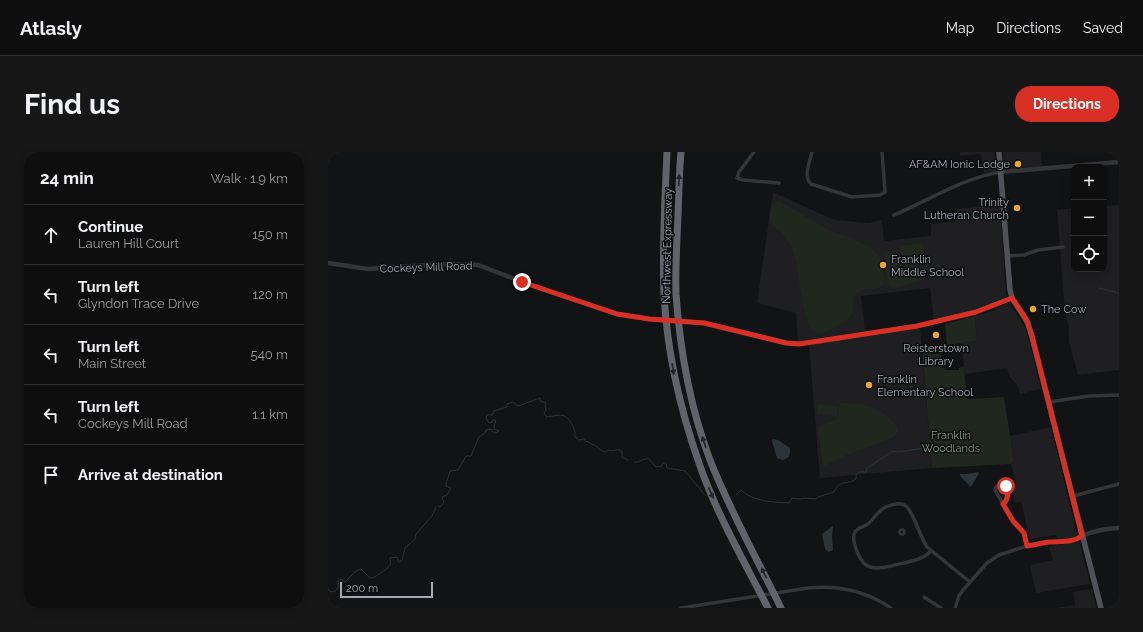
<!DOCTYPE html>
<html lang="en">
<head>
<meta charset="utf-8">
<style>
  body { margin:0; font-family:Raleway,sans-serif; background:#171718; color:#f1f3f6 }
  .controls { position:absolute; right:12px; top:12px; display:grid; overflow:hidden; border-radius:8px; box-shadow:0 2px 10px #0003 }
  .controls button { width:36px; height:36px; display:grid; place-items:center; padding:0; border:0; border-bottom:1px solid #2e2e2f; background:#0e0e0f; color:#f1f3f6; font:20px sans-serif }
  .scale { position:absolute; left:12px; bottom:10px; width:93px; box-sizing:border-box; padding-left:4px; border:2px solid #a4aab4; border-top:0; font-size:11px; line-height:14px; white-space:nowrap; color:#a4aab4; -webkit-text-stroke:3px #0d0e0f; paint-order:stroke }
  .stop { position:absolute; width:12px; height:12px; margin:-9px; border:3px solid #d93025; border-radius:50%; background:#fff }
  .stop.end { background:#d93025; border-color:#fff; box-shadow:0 1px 4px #0008 }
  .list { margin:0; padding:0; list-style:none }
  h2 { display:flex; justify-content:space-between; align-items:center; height:52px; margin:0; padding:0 16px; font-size:17px }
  h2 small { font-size:13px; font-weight:400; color:#9b9c9e }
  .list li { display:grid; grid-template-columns:26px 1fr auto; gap:12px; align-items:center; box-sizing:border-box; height:60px; padding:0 16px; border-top:1px solid #2e2e2f }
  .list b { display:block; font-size:15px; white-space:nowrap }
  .list p { margin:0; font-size:13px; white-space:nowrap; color:#9b9c9e }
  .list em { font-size:13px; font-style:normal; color:#9b9c9e }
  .icon { flex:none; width:22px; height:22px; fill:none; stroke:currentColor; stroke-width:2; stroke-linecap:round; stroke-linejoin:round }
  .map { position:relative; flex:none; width:791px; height:456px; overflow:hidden; border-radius:16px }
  header { display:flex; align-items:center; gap:24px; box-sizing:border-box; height:56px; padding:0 20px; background:#0e0e0f; border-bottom:1px solid #2e2e2f }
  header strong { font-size:19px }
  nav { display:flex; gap:22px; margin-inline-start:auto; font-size:14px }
  .intro { display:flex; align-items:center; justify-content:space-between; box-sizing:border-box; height:96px; padding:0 24px }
  h1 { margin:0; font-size:28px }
  .button { padding:10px 18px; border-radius:16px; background:#d93025; color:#fff; font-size:14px; font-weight:700 }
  main { display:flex; gap:24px; padding:0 24px }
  aside { flex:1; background:#0e0e0f; border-radius:16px; box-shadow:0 2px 10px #0003 }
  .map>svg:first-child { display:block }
  .built { fill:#1f1f21 }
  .green { fill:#1f271f }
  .water { fill:#2b3439 }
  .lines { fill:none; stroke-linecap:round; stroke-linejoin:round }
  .stream { stroke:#2b3439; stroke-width:1 }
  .pedestrian { stroke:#343539; stroke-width:2.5 }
  .minor { stroke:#343539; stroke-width:3.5 }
  .tertiary { stroke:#343539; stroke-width:4.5 }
  .primary { stroke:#505258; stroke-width:5.5 }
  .motorway { stroke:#60636a; stroke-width:7 }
  .oneway { fill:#222326 }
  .route { stroke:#d93025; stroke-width:5 }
  .poi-dot { fill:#eca433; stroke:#0d0e0f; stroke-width:1.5 }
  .labels { text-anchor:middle; stroke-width:3; stroke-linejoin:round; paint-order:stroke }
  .poi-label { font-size:11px; fill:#a4aab4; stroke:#0d0e0f; text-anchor:start }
  .street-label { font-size:11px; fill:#a4aab4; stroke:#0d0e0f }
  .park-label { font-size:11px; fill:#7c9f7c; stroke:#0d0e0f }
</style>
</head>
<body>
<header>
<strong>Atlasly</strong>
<nav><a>Map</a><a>Directions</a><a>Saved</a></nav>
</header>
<div class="intro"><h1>Find us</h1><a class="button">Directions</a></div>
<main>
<aside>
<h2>24 min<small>Walk · 1.9 km</small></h2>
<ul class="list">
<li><svg class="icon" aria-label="ahead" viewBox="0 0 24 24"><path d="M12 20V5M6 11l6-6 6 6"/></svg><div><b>Continue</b><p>Lauren Hill Court</p></div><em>150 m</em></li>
<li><svg class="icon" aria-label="left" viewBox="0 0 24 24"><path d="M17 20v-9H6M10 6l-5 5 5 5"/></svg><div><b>Turn left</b><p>Glyndon Trace Drive</p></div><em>120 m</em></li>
<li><svg class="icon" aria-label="left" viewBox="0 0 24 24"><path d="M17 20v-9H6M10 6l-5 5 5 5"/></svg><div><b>Turn left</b><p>Main Street</p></div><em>540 m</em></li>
<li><svg class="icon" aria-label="left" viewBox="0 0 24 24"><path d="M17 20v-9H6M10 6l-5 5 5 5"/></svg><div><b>Turn left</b><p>Cockeys Mill Road</p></div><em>1.1 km</em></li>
<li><svg class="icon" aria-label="arrive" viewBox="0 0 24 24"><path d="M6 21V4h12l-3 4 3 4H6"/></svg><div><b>Arrive at destination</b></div></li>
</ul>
</aside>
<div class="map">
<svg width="791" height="456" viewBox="0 0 791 456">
  <rect width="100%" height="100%" fill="#121314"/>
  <!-- built -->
  <path class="built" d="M 632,0 L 666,0 L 668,19 L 656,21 L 653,2 L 632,4 Z
    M 675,0 L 713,0 L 714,15 L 676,17 Z
    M 445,40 L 497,64 L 508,68 L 540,71 L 554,68 L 556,89 L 603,84 L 603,72 L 629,69 L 628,57 L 672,53 L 678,144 L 677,146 L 655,155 L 606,169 L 602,136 L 533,144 L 537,179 L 470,189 L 468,161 L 429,151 Z
    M 791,53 L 791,218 L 750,223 L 741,190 L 741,175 L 737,160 L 729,58 L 746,56 L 746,117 L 776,117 L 776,54 Z
    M 680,151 L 692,166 L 698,178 L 713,237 L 692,242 L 690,234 L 681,224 L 679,216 L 637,222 L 633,191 L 649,189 L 647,164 L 664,159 Z
    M 592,175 L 604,316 L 492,326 L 481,193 Z
    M 723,275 L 749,383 L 749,386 L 740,388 L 730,388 L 728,383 L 702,387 L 693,350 L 687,351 L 683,333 L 688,331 L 683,312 L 686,310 L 682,284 Z
    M 750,389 L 752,392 L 762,432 L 708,441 L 702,413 L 725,408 L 721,395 Z
    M 764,437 L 768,456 L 728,456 L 747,453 L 745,440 Z"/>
  <!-- green -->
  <path class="green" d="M 451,49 L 499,77 L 510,82 L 520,84 L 543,96 L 552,105 L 555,118 L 556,132 C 549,140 534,135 528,142 C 523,147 526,156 524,162 C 521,169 497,182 490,181 C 486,180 483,177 481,173 C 472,151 472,124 466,101 C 463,93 459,86 453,80 C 450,78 446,75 444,72 C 440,64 442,51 451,49 Z
    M 595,91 L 597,108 L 574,111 L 572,94 Z
    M 571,98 L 573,112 C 585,114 599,110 593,128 L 572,135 L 565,136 L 560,131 L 556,101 Z
    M 647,164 L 649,189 L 619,193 L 617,172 Z
    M 594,195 L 604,202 L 613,202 L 614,216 L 616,216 L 617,218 L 631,218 L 631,216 L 636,215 L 639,247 L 676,245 L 686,310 L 683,312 L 604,316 Z
    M 512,251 C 538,251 553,255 570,276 L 570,280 L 564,286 L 521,302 L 496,314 L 494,312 L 493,299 L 490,277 L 491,274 L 509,267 Z
    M 490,252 L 510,255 L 509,265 L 489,262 Z"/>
  <!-- water -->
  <path class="water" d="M 445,287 L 450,288 L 462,296 L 462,301 L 461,305 L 455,308 L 449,306 L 444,289 Z
    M 649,320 L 651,321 L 650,323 L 643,335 L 632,324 L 632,322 L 640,322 Z
    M 505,374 L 504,385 L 505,398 L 501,400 L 497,397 L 494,382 Z"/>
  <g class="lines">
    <!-- stream -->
    <path class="stream" d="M 771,136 L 791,141
      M 306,310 C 312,311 315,306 321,307 L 328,315 L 334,314 L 335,311 L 338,311 L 339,316 L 357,319 L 377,343
      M 408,343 L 413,338 C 425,350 446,350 461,351 L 464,346 L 472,347 L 476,346 L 488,347 L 490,345 L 506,340 C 513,326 518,334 528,327 L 528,322 L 531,320 L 538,320 L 539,316 L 565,299 L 570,300 L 596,296 L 605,286
      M 110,354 L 112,355 L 116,350 L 114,345 L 119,343 L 123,336 L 118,334 L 118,332 L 122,319 L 130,318 L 138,304 L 143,304 L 151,285 L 157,281 L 158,278 L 163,277 L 165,280 L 167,281 L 171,279 L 166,277 L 166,274 L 168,268 L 165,268 L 164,270 L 161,271 L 158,266 L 159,263 L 164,263 L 166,259 L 179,255 L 179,252 L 185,250 L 190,254 L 212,246 L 212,249 L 218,251 L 217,254 L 218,258 L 216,261 L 218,265 C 234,263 238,259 246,277 C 249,283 244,282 250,288 L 256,287 L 257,289 L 261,290 L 263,292 C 271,294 270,298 277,300 L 280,298 C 285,300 289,296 294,299 L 294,305 L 300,308
      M 0,437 L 3,440 C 12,439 10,434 10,428 L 13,427 L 17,430 L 28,419 L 33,417 L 42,426 L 45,426 C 48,424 61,416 62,413 C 63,411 62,408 62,406 L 69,405 L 70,409 L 72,410 L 74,408 L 77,396 L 87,387 L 88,382 L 104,364 L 108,355"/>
    <!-- pedestrian -->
    <path class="pedestrian" d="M571.5 380a2.5 2.5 0 1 1 5 0a2.5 2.5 0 1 1-5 0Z"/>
    <!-- minor -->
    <path class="minor" d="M 426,0 L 411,20 L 409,26 L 415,28 L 451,31
      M 484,0 C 482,9 475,24 483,32 L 524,45 L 552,43 L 557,40 L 554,0
      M 566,63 C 602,48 634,26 673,20
      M 680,104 L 696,103 L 710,98 L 735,95
      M 721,250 L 761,244 L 791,243
      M 745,344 L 791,332
      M 675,352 C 681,348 680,341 678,334 L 674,332 L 668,335 L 667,338 L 685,369 L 696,381 L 699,394
      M 603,399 C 594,409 577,410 563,414 C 542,419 534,416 527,394 C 526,389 524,384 527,380 C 530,375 536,375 540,372 C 545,368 548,362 553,358 C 558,354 572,349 578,354 C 585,359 592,385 599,395 L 642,430
      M 596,445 L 613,456
      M 353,456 L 480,436 C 509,433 538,439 563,456
      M 627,456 L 631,444 L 635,438 L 659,411 L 671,403 L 699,394 L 721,390 L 739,389 L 749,387 L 754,384
      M 783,456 L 791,454"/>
    <!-- tertiary -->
    <path class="tertiary" d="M 673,20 L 791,10
      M 0,111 L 40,117 L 117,112 L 150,113 L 203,133 L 289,162 L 321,167 L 377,171 L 464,192 L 489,190 L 589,174 L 648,160 L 684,146
      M 754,384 C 766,378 779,377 791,376"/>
    <!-- primary -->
    <path class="primary" d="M 671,0 L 682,138 L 684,146 L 700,171 L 704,185 L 773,456"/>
    <!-- motorway -->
    <path class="motorway" d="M 339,0 C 337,47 334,95 336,142 C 339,200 352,257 371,311 C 388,361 416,409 440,456
      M 353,0 C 351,21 351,42 350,64 C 349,90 347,116 348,142 C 352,199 362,255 382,308 C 402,359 429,407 453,456"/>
  </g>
  <!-- one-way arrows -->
  <defs><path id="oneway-solid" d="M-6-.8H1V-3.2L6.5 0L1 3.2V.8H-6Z"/></defs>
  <g class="oneway">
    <use href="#oneway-solid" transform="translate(351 28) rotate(-88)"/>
    <use href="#oneway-solid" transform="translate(345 217) rotate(81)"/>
    <use href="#oneway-solid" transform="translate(376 290) rotate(-108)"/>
    <use href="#oneway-solid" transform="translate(383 341) rotate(66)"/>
    <use href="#oneway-solid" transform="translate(436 421) rotate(-117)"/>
  </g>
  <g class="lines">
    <!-- route -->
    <path class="route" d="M 194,130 L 289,162 L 321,167 L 376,171 L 458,191 L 471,192 L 589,174 L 648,160 L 684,146 L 698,167 L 704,184 L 754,384 C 744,391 733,389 721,390 C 714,391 706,393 699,394 L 696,381 L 685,369 L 675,352 C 681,347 680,341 678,334"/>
  </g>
  <!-- markers -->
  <g class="poi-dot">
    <circle cx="690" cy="12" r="4"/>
    <circle cx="689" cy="56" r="4"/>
    <circle cx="555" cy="113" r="4"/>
    <circle cx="705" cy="157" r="4"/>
    <circle cx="608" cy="183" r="4"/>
    <circle cx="541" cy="233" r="4"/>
  </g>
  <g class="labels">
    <!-- poi labels -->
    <g class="poi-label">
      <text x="682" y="16" text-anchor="end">AF&amp;AM Ionic Lodge</text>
      <text x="681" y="54" text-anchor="end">Trinity<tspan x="681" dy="13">Lutheran Church</tspan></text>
      <text x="563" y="111">Franklin<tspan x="563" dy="13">Middle School</tspan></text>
      <text x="713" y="161">The Cow</text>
      <text x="608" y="200" text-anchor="middle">Reisterstown<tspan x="608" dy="13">Library</tspan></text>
      <text x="549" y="231">Franklin<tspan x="549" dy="13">Elementary School</tspan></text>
    </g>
    <!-- street labels -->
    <g class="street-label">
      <text transform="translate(339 94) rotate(-89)" y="4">Northwest Expressway</text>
      <text transform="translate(98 115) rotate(-2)" y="4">Cockeys Mill Road</text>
    </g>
    <!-- park labels -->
    <g class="park-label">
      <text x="623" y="287">Franklin<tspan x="623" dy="13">Woodlands</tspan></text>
    </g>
  </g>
</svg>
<div class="controls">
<button>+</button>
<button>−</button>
<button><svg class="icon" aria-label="locate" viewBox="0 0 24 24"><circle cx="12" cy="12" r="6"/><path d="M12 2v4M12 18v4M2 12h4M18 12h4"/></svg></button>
</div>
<div class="scale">200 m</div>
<div class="stop" style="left:678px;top:334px"></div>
<div class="stop end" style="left:194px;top:130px"></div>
</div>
</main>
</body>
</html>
